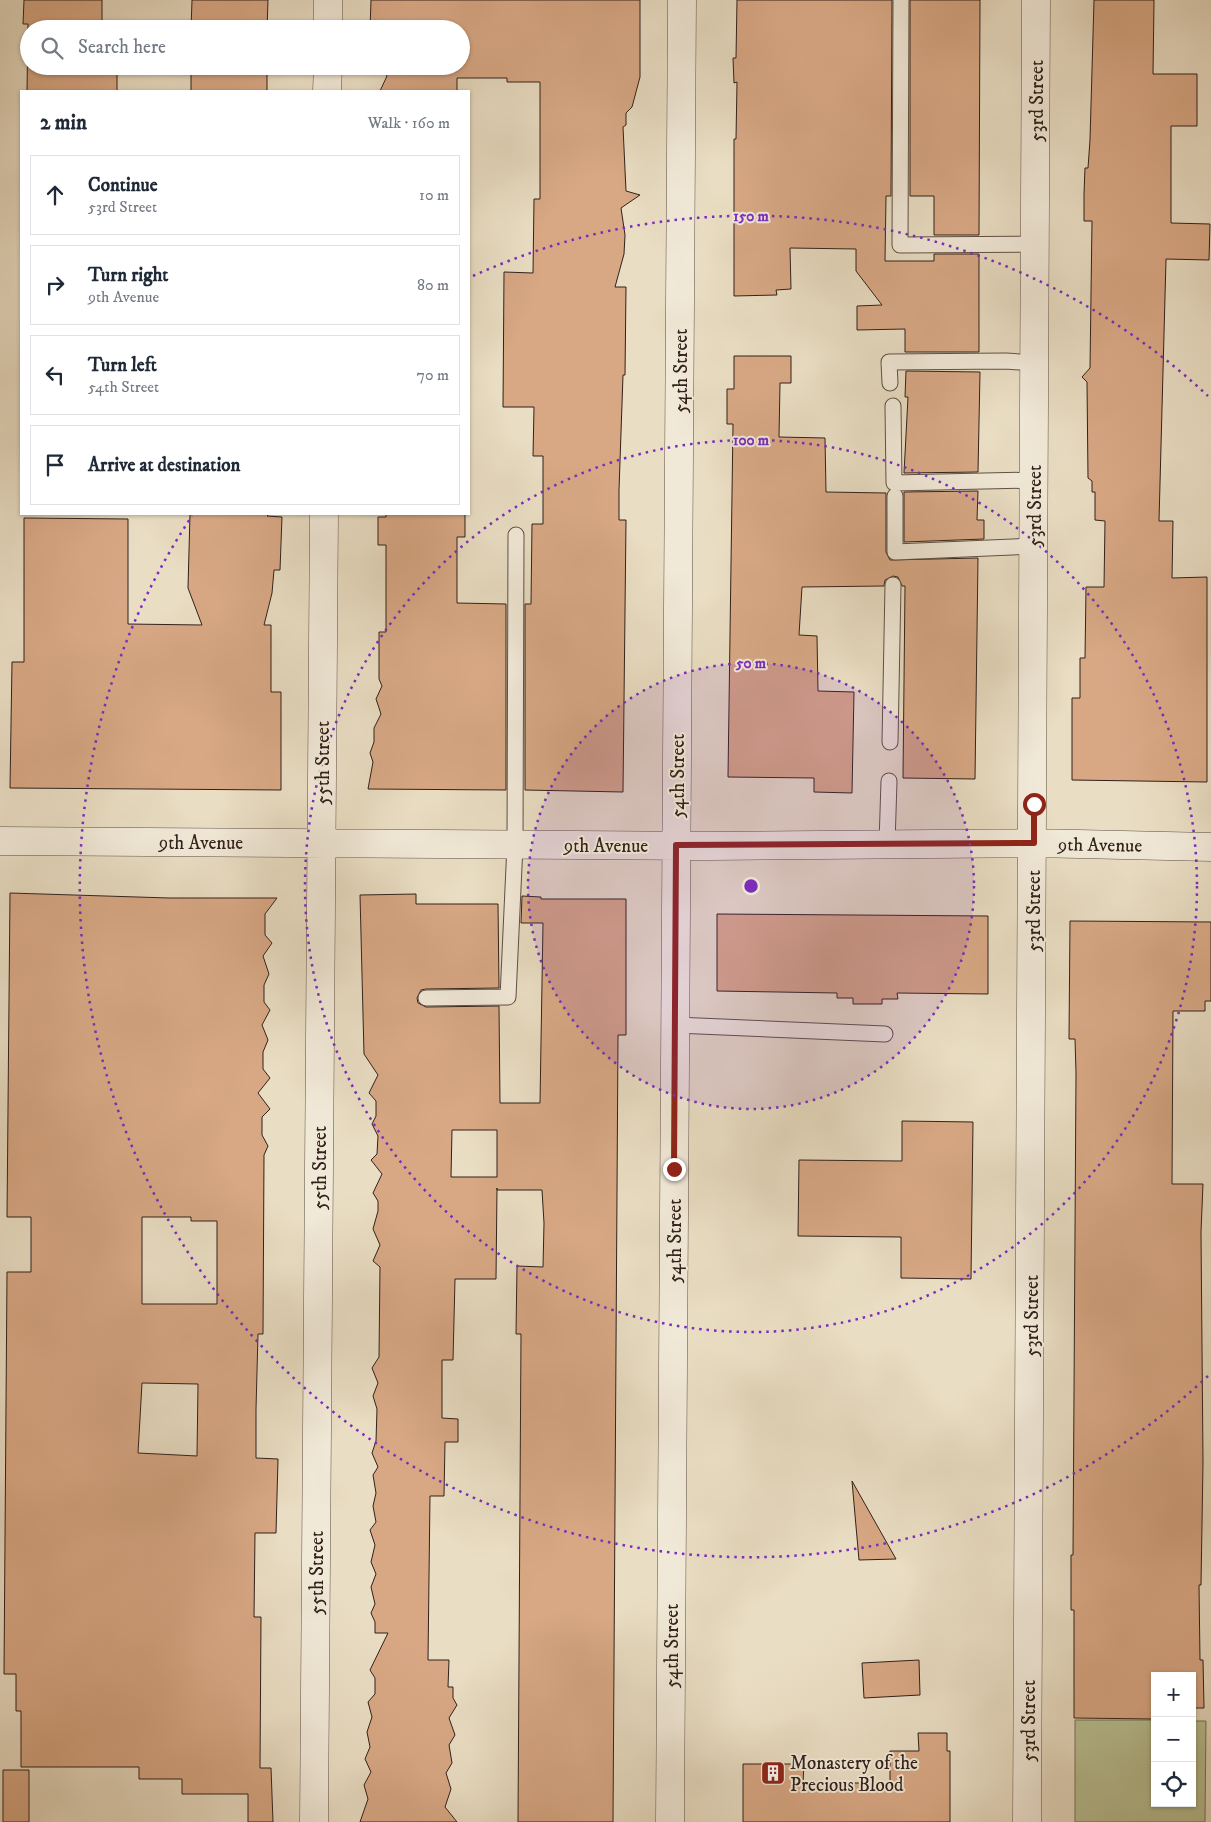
<!DOCTYPE html>
<html lang="en">
<head>
<meta charset="utf-8">
<style>
  body { margin:0; font-family:"IM FELL DW Pica",serif; background:#f2f2f3; color:#1f2937 }
  .controls { position:absolute; right:15px; bottom:15px; display:grid; overflow:hidden; border-radius:0px; box-shadow:0 1px 4px #0004 }
  .controls button { width:45px; height:45px; display:grid; place-items:center; padding:0; border:0; border-bottom:1px solid #e0e1e3; background:#fff; color:#1f2937; font:25px sans-serif }
  .stop { position:absolute; width:15px; height:15px; margin:-11px; border:4px solid #8f2418; border-radius:50%; background:#fff }
  .stop.end { background:#8f2418; border-color:#fff; box-shadow:0 1px 5px #0008 }
  .list { margin:0; padding:0; list-style:none }
  h2 { display:flex; justify-content:space-between; align-items:center; height:65px; margin:0; padding:0 20px; font-size:21px }
  h2 small { font-size:16px; font-weight:400; color:#747a83 }
  .list li { display:grid; grid-template-columns:32px 1fr auto; gap:15px; align-items:center; box-sizing:border-box; height:80px; margin:0 10px 10px; padding:0 10px; border:1px solid #e0e1e3; border-radius:0px }
  .list b { display:block; font-size:19px; white-space:nowrap }
  .list p { margin:0; font-size:16px; white-space:nowrap; color:#747a83 }
  .list em { font-size:16px; font-style:normal; color:#747a83 }
  .icon { flex:none; width:28px; height:28px; fill:none; stroke:currentColor; stroke-width:2; stroke-linecap:round; stroke-linejoin:round }
  .map { position:relative; flex:none; width:1211px; height:1822px; overflow:hidden }
  .search { position:absolute; background:#fff; box-shadow:0 1px 4px #0004; left:20px; top:20px; width:450px; height:55px; display:flex; align-items:center; gap:12px; box-sizing:border-box; padding:0 18px; border-radius:28px; color:#747a83; font-size:19px }
  .panel { position:absolute; background:#fff; box-shadow:0 1px 4px #0004; left:20px; top:90px; width:450px; height:425px; border-radius:0px }
  .map>svg:first-child { display:block }
  .green { fill:#b8c093; stroke:#747057 }
  .building { fill:#d8a885; stroke:#31211b; fill-rule:evenodd }
  .lines { fill:none; stroke-linecap:round; stroke-linejoin:round }
  .service-casing { stroke:#5f5045; stroke-width:17 }
  .minor-casing { stroke:#5f5045; stroke-width:29 }
  .service { stroke:#f1e9d8; stroke-width:15 }
  .minor { stroke:#f1e9d8; stroke-width:28 }
  .route { stroke:#8f2418; stroke-width:6 }
  .ring { fill:none; stroke:#7b2cbf; stroke-width:2.5; stroke-dasharray:2.5 5 }
  .labels { text-anchor:middle; stroke-width:4; stroke-linejoin:round; paint-order:stroke }
  .street-label { font-size:19px; fill:#31211b; stroke:#f1e9d8 }
  .poi-label { font-size:19px; fill:#31211b; stroke:#f1e9d8; text-anchor:start }
  .centre { fill:#7b2cbf; stroke:#f1e9d8; stroke-width:2.5 }
  .ring-label { font-size:15px; text-anchor:middle; font-weight:bold; fill:#7b2cbf; stroke:#f1e9d8; stroke-width:4; stroke-linejoin:round; paint-order:stroke }
</style>
</head>
<body>
<div class="map">
<svg width="1211" height="1822" viewBox="0 0 1211 1822">
  <rect width="100%" height="100%" fill="#e9ddc3"/>
  <filter id="stains"><feTurbulence type="fractalNoise" baseFrequency=".004" numOctaves="4"/><feColorMatrix values="0 0 0 0 .2 0 0 0 0 .09 0 0 0 0 .02 0 0 0 .5 -.17"/></filter>
  <radialGradient id="worn" r=".72"><stop offset=".6" stop-color="#630" stop-opacity="0"/><stop offset="1" stop-color="#630" stop-opacity=".3"/></radialGradient>
  <!-- green -->
  <path class="green" d="M 1075,1720 L 1155,1720 L 1155,1803 L 1192,1803 L 1192,1721 L 1206,1721 L 1205,1822 L 1075,1822 Z"/>
  <!-- building -->
  <path class="building" d="M 24,0 L 102,0 L 102,25 L 118,26 L 118,29 L 29,29 L 29,66 L 117,66 L 117,91 L 27,91 L 28,24 L 23,24 Z
    M 192,0 L 268,0 L 267,29 L 191,29 Z
    M 371,0 L 640,0 L 640,77 L 632,107 L 626,113 L 626,125 L 623,127 L 626,191 L 640,195 L 621,208 L 625,235 L 624,254 L 615,287 L 626,287 L 625,375 L 623,375 L 619,490 L 619,520 L 626,520 L 623,792 L 525,790 L 525,604 L 531,604 L 532,524 L 543,524 L 543,456 L 533,456 L 534,407 L 503,407 L 504,272 L 533,273 L 534,199 L 540,199 L 540,82 L 507,82 L 507,78 L 457,78 L 457,91 L 380,91 L 387,76 L 381,66 L 461,66 L 461,29 L 370,29 Z
    M 737,0 L 892,0 L 891,196 L 886,196 L 885,261 L 934,261 L 934,254 L 979,254 L 979,352 L 905,352 L 905,329 L 857,330 L 857,306 L 882,305 L 856,271 L 856,249 L 790,248 L 791,289 L 776,290 L 777,295 L 734,296 L 734,139 L 736,139 L 737,82 L 734,83 L 733,58 L 736,58 Z
    M 910,0 L 980,0 L 979,235 L 934,235 L 934,196 L 910,196 Z
    M 1094,0 L 1154,0 L 1153,74 L 1197,74 L 1197,126 L 1171,126 L 1171,223 L 1210,224 L 1209,260 L 1166,259 L 1159,521 L 1173,521 L 1172,578 L 1207,577 L 1207,782 L 1072,780 L 1072,698 L 1080,698 L 1080,658 L 1085,658 L 1086,587 L 1104,587 L 1105,521 L 1095,520 L 1095,492 L 1092,492 L 1092,481 L 1088,478 L 1087,382 L 1082,377 L 1090,368 L 1092,221 L 1084,221 L 1084,194 L 1085,168 L 1088,168 L 1090,140 Z
    M 191,66 L 267,66 L 267,91 L 191,91 Z
    M 734,356 L 791,356 L 791,383 L 780,383 L 779,437 L 825,438 L 826,492 L 886,493 L 886,552 L 890,560 L 978,558 L 975,779 L 903,778 L 905,586 L 902,586 L 898,577 L 893,576 L 885,580 L 884,586 L 802,587 L 799,635 L 817,636 L 818,691 L 854,692 L 852,793 L 814,792 L 814,778 L 728,777 L 733,424 L 727,424 L 727,389 L 734,389 Z
    M 906,371 L 980,372 L 978,472 L 904,473 L 908,397 L 905,397 Z
    M 978,491 L 977,520 L 984,520 L 984,539 L 904,542 L 904,492 Z
    M 190,514 L 269,514 L 267,516 L 282,517 L 280,570 L 274,570 L 272,593 L 264,625 L 271,625 L 271,692 L 281,692 L 281,790 L 10,788 L 12,662 L 24,662 L 24,518 L 128,519 L 128,624 L 202,625 L 188,588 Z
    M 386,514 L 465,514 L 465,537 L 457,537 L 457,603 L 506,604 L 506,790 L 368,789 L 373,762 L 370,753 L 374,742 L 374,728 L 381,714 L 376,699 L 382,686 L 379,679 L 379,632 L 386,632 L 386,545 L 378,545 L 378,517 L 386,517 Z
    M 10,893 L 169,898 L 277,898 L 265,914 L 265,935 L 272,943 L 263,956 L 269,974 L 264,985 L 264,1002 L 270,1010 L 262,1025 L 268,1040 L 263,1052 L 263,1069 L 270,1078 L 258,1093 L 270,1109 L 262,1117 L 262,1135 L 268,1146 L 264,1155 L 263,1334 L 258,1334 L 256,1409 L 256,1458 L 278,1459 L 276,1533 L 255,1533 L 254,1617 L 261,1617 L 260,1768 L 271,1768 L 273,1822 L 248,1822 L 248,1794 L 182,1794 L 182,1779 L 139,1779 L 139,1767 L 21,1767 L 21,1711 L 16,1711 L 16,1674 L 4,1674 L 7,1272 L 31,1272 L 31,1217 L 7,1217 ZM 142,1217 L 191,1217 L 191,1221 L 217,1221 L 217,1304 L 142,1304 ZM 142,1383 L 198,1384 L 197,1456 L 138,1453 Z
    M 416,894 L 416,904 L 498,904 L 499,988 L 426,989 L 421,990 L 417,998 L 418,1003 L 426,1007 L 499,1006 L 500,1103 L 540,1103 L 543,923 L 521,923 L 522,896 L 541,897 L 541,899 L 626,899 L 626,1035 L 618,1035 L 613,1822 L 518,1822 L 521,1334 L 516,1334 L 517,1266 L 543,1267 L 544,1223 L 542,1190 L 497,1190 L 497,1188 L 496,1279 L 455,1279 L 453,1360 L 442,1360 L 442,1418 L 458,1419 L 458,1442 L 445,1442 L 444,1496 L 430,1496 L 428,1660 L 449,1660 L 448,1687 L 453,1687 L 453,1698 L 457,1705 L 449,1718 L 455,1735 L 449,1745 L 452,1763 L 446,1773 L 451,1789 L 445,1807 L 457,1822 L 360,1822 L 368,1799 L 364,1785 L 371,1772 L 365,1759 L 370,1747 L 367,1732 L 372,1717 L 368,1702 L 375,1694 L 375,1678 L 370,1670 L 388,1633 L 375,1633 L 375,1622 L 371,1613 L 375,1604 L 371,1587 L 376,1574 L 371,1562 L 375,1545 L 370,1530 L 376,1522 L 373,1506 L 376,1493 L 373,1475 L 378,1467 L 372,1453 L 376,1441 L 377,1409 L 373,1396 L 378,1383 L 372,1368 L 379,1357 L 380,1267 L 373,1261 L 380,1245 L 373,1229 L 378,1211 L 378,1201 L 373,1193 L 382,1174 L 371,1160 L 377,1154 L 378,1136 L 372,1124 L 376,1116 L 376,1101 L 369,1093 L 378,1075 L 364,1054 L 360,895 ZM 452,1130 L 497,1130 L 497,1177 L 451,1177 Z
    M 717,914 L 988,916 L 988,994 L 897,993 L 898,999 L 882,999 L 882,1004 L 853,1004 L 853,998 L 837,998 L 837,993 L 717,991 Z
    M 1070,921 L 1211,922 L 1211,1001 L 1205,1001 L 1205,1011 L 1173,1011 L 1172,1184 L 1203,1184 L 1201,1232 L 1203,1462 L 1201,1585 L 1199,1585 L 1200,1660 L 1203,1660 L 1204,1708 L 1192,1708 L 1192,1676 L 1155,1676 L 1155,1719 L 1074,1718 L 1074,1610 L 1071,1610 L 1071,1555 L 1073,1555 L 1076,1073 L 1075,1039 L 1069,1039 Z
    M 902,1121 L 973,1122 L 971,1279 L 901,1278 L 901,1237 L 798,1236 L 799,1160 L 902,1161 Z
    M 852,1481 L 896,1559 L 859,1560 Z
    M 919,1660 L 920,1695 L 864,1698 L 862,1663 Z
    M 918,1733 L 947,1733 L 947,1751 L 950,1751 L 950,1822 L 743,1822 L 743,1764 L 804,1764 L 803,1783 L 890,1783 L 890,1751 L 919,1751 Z
    M 3,1770 L 29,1770 L 29,1822 L 3,1822 Z"/>
  <g class="lines">
    <defs>
      <path id="service" d="M 901,0 L 900,245 L 1035,244
        M 890,383 L 889,362 L 1006,361 L 1034,363
        M 893,406 L 894,483 L 1034,480
        M 895,496 L 895,552 L 1034,546
        M 890,742 L 893,585
        M 887,844 L 889,781
        M 426,998 L 508,997 L 515,845 L 516,535
        M 675,1025 L 885,1034"/>
      <path id="minor" d="M 328,29 L 328,0
        M 327,91 L 328,66
        M 0,841 L 710,846 L 1034,843 L 1211,847
        M 314,1822 L 324,514
        M 670,1822 L 682,0
        M 1027,1822 L 1036,0"/>
    </defs>
    <!-- service casing -->
    <use href="#service" class="service-casing"/>
    <!-- minor casing -->
    <use href="#minor" class="minor-casing"/>
    <!-- service -->
    <use href="#service" class="service"/>
    <!-- minor -->
    <use href="#minor" class="minor"/>
  </g>
  <g class="lines">
    <!-- route -->
    <path class="route" d="M 674,1169 L 676,845 L 1034,843 L 1034,804"/>
  </g>
  <!-- distance rings -->
  <circle cx="751" cy="886" r="223" fill="#7b2cbf" fill-opacity=".12"/>
  <g class="ring">
    <circle cx="751" cy="886" r="223"/>
    <circle cx="751" cy="886" r="446"/>
    <path d="M1208 1376A670 670 0 0 1 192 516M473 276A670 670 0 0 1 1208 396"/>
  </g>
  <!-- icons -->
  <defs>
    <symbol id="building-square" viewBox="-11 -11 22 22"><rect x="-9" y="-9" width="18" height="18" rx="4" fill="#8f2418" stroke="#f1e9d8"/><path d="M-4-6H4V6H1V3H-1V6H-4ZM-2.5-4.3h1.7v1.8h-1.7ZM.8-4.3h1.7v1.8H.8ZM-2.5-1h1.7V.8h-1.7ZM.8-1h1.7V.8H.8Z" fill="#fff"/></symbol>
  </defs>
  <g fill-rule="evenodd">
    <use href="#building-square" x="759" y="1759" width="28" height="28"/>
  </g>
  <g class="labels">
    <!-- street labels -->
    <g class="street-label">
      <text transform="translate(1036 101) rotate(-90)" y="7">53rd Street</text>
      <text transform="translate(680 371) rotate(-90)" y="7">54th Street</text>
      <text transform="translate(1034 506) rotate(-90)" y="7">53rd Street</text>
      <text transform="translate(322 763) rotate(-90)" y="7">55th Street</text>
      <text transform="translate(677 776) rotate(-90)" y="7">54th Street</text>
      <text x="201" y="849">9th Avenue</text>
      <text transform="translate(1100 844) rotate(1)" y="7">9th Avenue</text>
      <text x="606" y="852">9th Avenue</text>
      <text transform="translate(1033 911) rotate(-90)" y="7">53rd Street</text>
      <text transform="translate(319 1168) rotate(-90)" y="7">55th Street</text>
      <text transform="translate(674 1241) rotate(-90)" y="7">54th Street</text>
      <text transform="translate(1031 1316) rotate(-90)" y="7">53rd Street</text>
      <text transform="translate(316 1573) rotate(-90)" y="7">55th Street</text>
      <text transform="translate(671 1646) rotate(-90)" y="7">54th Street</text>
      <text transform="translate(1028 1721) rotate(-90)" y="7">53rd Street</text>
    </g>
    <!-- poi labels -->
    <g class="poi-label">
      <text x="790" y="1769">Monastery of the<tspan x="790" dy="22">Precious Blood</tspan></text>
    </g>
  </g>
  <circle cx="751" cy="886" r="8" class="centre"/>
  <g class="ring-label">
    <text x="751" y="221">150 m</text>
    <text x="751" y="445">100 m</text>
    <text x="751" y="668">50 m</text>
  </g>
  <rect width="100%" height="100%" filter="url(#stains)"/>
  <rect width="100%" height="100%" fill="url(#worn)"/>
</svg>
<div class="controls">
<button>+</button>
<button>−</button>
<button><svg class="icon" aria-label="locate" viewBox="0 0 24 24"><circle cx="12" cy="12" r="6"/><path d="M12 2v4M12 18v4M2 12h4M18 12h4"/></svg></button>
</div>
<div class="stop" style="left:1034px;top:804px"></div>
<div class="stop end" style="left:674px;top:1169px"></div>
<div class="search"><svg class="icon" aria-label="search" viewBox="0 0 24 24"><circle cx="10" cy="10" r="6"/><path d="M15 15l6 6"/></svg>Search here</div>
<section class="panel">
<h2>2 min<small>Walk · 160 m</small></h2>
<ul class="list">
<li><svg class="icon" aria-label="ahead" viewBox="0 0 24 24"><path d="M12 20V5M6 11l6-6 6 6"/></svg><div><b>Continue</b><p>53rd Street</p></div><em>10 m</em></li>
<li><svg class="icon" aria-label="right" viewBox="0 0 24 24"><path d="M7 20v-9h11M14 6l5 5-5 5"/></svg><div><b>Turn right</b><p>9th Avenue</p></div><em>80 m</em></li>
<li><svg class="icon" aria-label="left" viewBox="0 0 24 24"><path d="M17 20v-9H6M10 6l-5 5 5 5"/></svg><div><b>Turn left</b><p>54th Street</p></div><em>70 m</em></li>
<li><svg class="icon" aria-label="arrive" viewBox="0 0 24 24"><path d="M6 21V4h12l-3 4 3 4H6"/></svg><div><b>Arrive at destination</b></div></li>
</ul>
</section>
</div>
</body>
</html>
